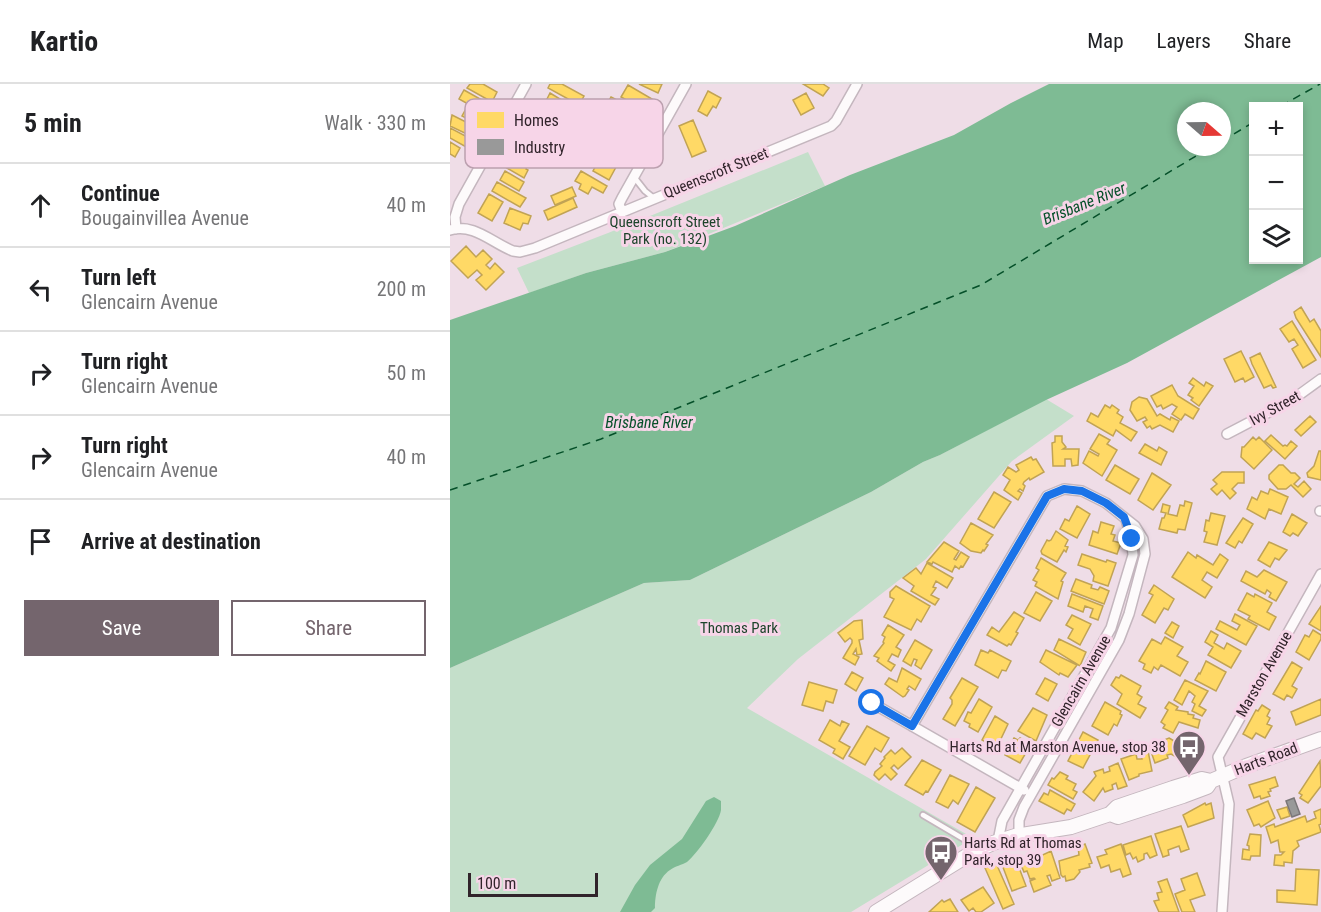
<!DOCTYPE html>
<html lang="en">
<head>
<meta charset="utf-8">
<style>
  body { margin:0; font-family:"Roboto Condensed",sans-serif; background:#f2f2f2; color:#202124 }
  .controls { position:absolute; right:18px; top:18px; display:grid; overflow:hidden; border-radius:0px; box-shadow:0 3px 9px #0003 }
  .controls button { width:54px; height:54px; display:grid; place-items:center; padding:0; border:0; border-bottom:2px solid #e0e0e0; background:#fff; color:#202124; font:30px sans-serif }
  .compass { position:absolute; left:727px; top:18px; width:54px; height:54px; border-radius:50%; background:#fff; box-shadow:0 3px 9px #0003; rotate:110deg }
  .scale { position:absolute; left:18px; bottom:15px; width:130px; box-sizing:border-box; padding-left:6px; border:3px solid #31242b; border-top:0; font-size:16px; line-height:21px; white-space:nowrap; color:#31242b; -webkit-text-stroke:4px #f7d5e8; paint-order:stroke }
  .stop { position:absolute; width:18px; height:18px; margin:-14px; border:4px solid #1a73e8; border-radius:50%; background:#fff }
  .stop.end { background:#1a73e8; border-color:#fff; box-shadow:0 2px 6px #0008 }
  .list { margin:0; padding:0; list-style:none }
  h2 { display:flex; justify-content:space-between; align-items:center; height:78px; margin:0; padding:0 24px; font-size:26px }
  h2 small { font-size:20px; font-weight:400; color:#757577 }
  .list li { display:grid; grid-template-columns:39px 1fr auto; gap:18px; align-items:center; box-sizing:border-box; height:84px; padding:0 24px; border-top:2px solid #e0e0e0 }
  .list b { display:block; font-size:22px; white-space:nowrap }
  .list p { margin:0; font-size:20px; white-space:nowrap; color:#757577 }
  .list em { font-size:20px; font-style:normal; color:#757577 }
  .actions { display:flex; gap:12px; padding:18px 24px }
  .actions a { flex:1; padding:14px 0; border:2px solid #74656d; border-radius:0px; text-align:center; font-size:21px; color:#74656d }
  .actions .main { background:#74656d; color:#fff }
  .icon { flex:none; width:33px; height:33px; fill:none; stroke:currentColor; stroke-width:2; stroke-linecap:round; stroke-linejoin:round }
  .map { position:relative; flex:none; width:871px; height:828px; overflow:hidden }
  header { display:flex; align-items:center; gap:36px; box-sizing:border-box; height:84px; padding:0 30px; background:#fff; border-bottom:2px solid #e0e0e0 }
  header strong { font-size:28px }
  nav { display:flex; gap:33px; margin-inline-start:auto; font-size:21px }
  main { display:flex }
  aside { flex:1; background:#fff }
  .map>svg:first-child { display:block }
  .green { fill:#c4dfca }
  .water { fill:#7ebb94; fill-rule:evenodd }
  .homes { fill:#ffd966; stroke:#c1a354; stroke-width:1.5 }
  .industry { fill:#999; stroke:#7a7678; stroke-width:1.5 }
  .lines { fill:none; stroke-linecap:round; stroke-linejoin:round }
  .ferry { stroke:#055029; stroke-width:1.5; stroke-dasharray:8 6; stroke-linecap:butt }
  .lane-casing { stroke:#c4b6be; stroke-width:8 }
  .street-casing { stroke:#c4b6be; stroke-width:12 }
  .secondary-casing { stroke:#c4b6be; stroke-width:16 }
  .lane { stroke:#fdfafb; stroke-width:4.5 }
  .street { stroke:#fdfafb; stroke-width:9 }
  .secondary { stroke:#fdfafb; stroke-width:14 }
  .route { stroke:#1a73e8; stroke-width:8 }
  .labels { text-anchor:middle; stroke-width:6; stroke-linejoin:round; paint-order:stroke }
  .street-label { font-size:15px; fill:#31242b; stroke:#f7d5e8 }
  .park-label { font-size:15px; fill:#1d442b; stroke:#f7d5e8 }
  .poi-label { font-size:15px; fill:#31242b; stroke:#f7d5e8; text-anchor:end }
  .water-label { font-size:16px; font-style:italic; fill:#055029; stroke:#f7d5e8 }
  .key { fill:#f7d5e8; stroke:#bca0af; stroke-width:1.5 }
  .key-label { font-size:16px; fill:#31242b }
</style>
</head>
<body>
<header>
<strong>Kartio</strong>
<nav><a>Map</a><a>Layers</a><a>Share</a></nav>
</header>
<main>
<aside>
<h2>5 min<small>Walk · 330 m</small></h2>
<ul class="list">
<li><svg class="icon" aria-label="ahead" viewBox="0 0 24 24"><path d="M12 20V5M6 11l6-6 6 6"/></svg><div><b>Continue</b><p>Bougainvillea Avenue</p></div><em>40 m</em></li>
<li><svg class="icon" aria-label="left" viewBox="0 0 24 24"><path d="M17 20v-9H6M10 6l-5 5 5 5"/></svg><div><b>Turn left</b><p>Glencairn Avenue</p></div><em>200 m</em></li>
<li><svg class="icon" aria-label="right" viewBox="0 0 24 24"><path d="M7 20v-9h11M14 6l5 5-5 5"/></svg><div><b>Turn right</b><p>Glencairn Avenue</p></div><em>50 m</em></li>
<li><svg class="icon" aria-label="right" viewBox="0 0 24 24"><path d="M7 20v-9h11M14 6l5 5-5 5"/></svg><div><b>Turn right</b><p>Glencairn Avenue</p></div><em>40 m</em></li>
<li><svg class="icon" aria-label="arrive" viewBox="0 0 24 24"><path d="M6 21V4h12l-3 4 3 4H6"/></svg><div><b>Arrive at destination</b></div></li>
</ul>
<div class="actions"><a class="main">Save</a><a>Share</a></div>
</aside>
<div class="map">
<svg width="871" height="828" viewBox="0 0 871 828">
  <rect width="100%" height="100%" fill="#efdde7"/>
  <!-- green -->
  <path class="green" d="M 358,68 L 375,102 L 215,168 L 136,189 L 79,209 L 67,184 L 158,149 Z
    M 596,315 L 624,332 L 562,377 L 476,475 L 348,575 L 297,624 L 523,754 L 401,828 L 0,828 L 0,584 L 194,499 L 240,496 L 421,408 L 473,378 L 490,371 Z"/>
  <!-- water -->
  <path class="water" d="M 599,0 L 871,0 L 871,173 L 677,279 L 596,316 L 490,371 L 473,378 L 421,408 L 240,496 L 194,499 L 0,584 L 0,236 L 136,189 L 215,168 L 285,142 L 400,91 L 504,51 L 561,19 ZM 804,22 L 848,22 L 848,176 L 804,176 ZM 736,27 L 772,27 L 772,63 L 736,63 Z
    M 264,713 L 271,717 C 271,718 271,725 271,726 C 269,739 247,770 237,778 C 232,781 225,782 220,786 C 208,794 205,811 205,824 L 201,828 L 170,828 L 185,801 L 200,781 L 232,755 L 256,717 Z"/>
  <!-- homes -->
  <path class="homes" d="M 20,0 L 33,0 L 47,8 L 42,18 L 17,4 Z
    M 100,0 L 112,0 L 134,12 L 129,21 L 98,4 Z
    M 189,0 L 212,0 L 208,9 Z
    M 353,0 L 373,0 L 379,4 L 373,12 Z
    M 178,1 L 202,15 L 195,26 L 171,13 Z
    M 14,6 L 39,20 L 34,29 L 9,15 Z
    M 258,7 L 271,14 L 266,24 L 263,22 L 257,32 L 248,27 Z
    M 100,9 L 115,18 L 111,26 L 96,17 Z
    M 356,9 L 364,24 L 351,31 L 343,16 Z
    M 161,13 L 171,18 L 167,26 L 157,20 Z
    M 17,23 L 34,32 L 29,41 L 12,32 Z
    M 2,31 L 28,44 L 23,53 L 0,42 Z
    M 243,36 L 256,67 L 242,73 L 229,42 Z
    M 0,44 L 23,56 L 18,64 L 0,54 Z
    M 0,58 L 10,64 L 5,73 L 0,70 Z
    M 65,66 L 81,75 L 76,85 L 78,86 L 74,94 L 55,83 Z
    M 150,74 L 166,83 L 159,96 L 143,87 Z
    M 55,87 L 74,98 L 69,107 L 50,96 Z
    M 131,87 L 157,102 L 153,109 L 142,103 L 138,110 L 129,105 L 131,100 L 125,97 Z
    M 47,98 L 76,114 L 70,123 L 42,107 Z
    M 122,103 L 126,112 L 105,121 L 101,112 Z
    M 39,110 L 53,118 L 42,137 L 28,129 Z
    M 123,114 L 127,123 L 98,136 L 94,127 Z
    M 60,124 L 81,132 L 78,140 L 73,139 L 70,146 L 54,139 Z
    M 16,162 L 26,173 L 33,166 L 42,175 L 36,181 L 40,185 L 45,179 L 54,188 L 36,206 L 26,196 L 32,191 L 27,186 L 18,194 L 1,177 Z
    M 851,223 L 860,238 L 864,235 L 871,247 L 871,273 L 846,234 L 844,228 Z
    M 842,237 L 866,276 L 853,284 L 842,265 L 848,261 L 844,255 L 839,258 L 830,245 Z
    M 791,267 L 804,293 L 795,298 L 793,294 L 785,298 L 774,275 Z
    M 810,269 L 826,303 L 823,304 L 821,301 L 814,304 L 802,280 L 800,274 Z
    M 743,294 L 754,302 L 756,298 L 763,302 L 749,322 L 741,316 L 743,314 L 738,311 L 744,302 L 739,299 Z
    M 722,301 L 728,312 L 749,325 L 743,335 L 735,330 L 731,336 L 722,330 L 727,323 L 722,320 L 713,325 L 711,321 L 707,323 L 701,312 Z
    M 689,313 L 697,315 L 707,332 L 710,330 L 720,336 L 721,333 L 729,337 L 723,348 L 710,341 L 702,345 L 700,342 L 697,344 L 693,338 L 697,336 L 695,333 L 687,337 L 680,326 L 682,318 Z
    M 655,321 L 660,324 L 662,321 L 669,326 L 667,329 L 673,333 L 670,339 L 687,348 L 681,357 L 666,346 L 663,352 L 637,337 L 641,329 L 648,333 Z
    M 860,332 L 866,338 L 851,352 L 845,346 Z
    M 649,350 L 660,356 L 657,360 L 667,366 L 652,392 L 633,379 L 639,367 L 648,372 L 649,370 L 640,365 Z
    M 821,351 L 833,362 L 835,361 L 837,362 L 841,357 L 847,362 L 835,375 L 815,357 Z
    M 605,352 L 612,352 L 612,358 L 616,363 L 613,365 L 629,365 L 628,381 L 622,382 L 621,375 L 615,375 L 615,382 L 603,382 L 602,359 L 605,358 Z
    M 803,353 L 806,356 L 809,353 L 822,366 L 804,385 L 791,373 L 792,363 L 794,363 Z
    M 695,360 L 707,367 L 709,363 L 717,368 L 711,381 L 689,369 Z
    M 869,367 L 871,367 L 871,396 L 858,393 L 857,389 L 864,382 Z
    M 581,373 L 583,376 L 586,375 L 594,388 L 580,396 L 579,394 L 574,398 L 573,400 L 575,402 L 573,407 L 570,405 L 568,407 L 572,409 L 568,416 L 554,406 L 560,396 L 553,391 L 558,383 L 566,388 L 569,386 L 566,381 Z
    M 665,381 L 689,395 L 680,410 L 656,396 Z
    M 829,381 L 833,381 L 841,389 L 845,389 L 850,394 L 844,400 L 848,403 L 854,397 L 861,405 L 853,413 L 841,401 L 836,405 L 828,405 L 819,395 L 819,391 Z
    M 772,388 L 794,388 L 794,399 L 788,399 L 782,405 L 786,409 L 780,415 L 772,406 L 767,411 L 761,405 L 767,400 L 763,396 Z
    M 702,389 L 721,401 L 703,426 L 688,416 Z
    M 820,405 L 838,413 L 831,430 L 819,425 L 815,435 L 797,425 L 802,413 L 807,416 L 811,407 L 818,410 Z
    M 544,408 L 561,418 L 544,444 L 528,435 Z
    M 735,417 L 742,419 L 735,446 L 728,445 L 727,449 L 709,445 L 712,434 L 714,434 L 716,429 L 711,428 L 713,420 L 720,422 L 718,430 L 727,432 L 730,421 L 734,422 Z
    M 627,422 L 640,430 L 627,454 L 610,445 L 615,435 L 619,437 Z
    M 761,429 L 775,432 L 767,461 L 754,458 L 757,448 L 754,447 L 756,436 L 759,437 Z
    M 842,430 L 857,439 L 848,452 L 843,449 L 840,452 L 833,448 Z
    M 793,434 L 803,440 L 792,459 L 789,457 L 785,464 L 776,459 Z
    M 651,438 L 664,442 L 661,450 L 665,451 L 663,457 L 671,459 L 667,470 L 639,461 L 643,447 L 648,449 Z
    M 521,439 L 543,451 L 536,460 L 538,461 L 534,467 L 533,466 L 531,469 L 521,467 L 510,459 Z
    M 606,447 L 618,456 L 615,462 L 618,463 L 616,468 L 614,466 L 607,478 L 592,470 L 591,467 L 597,456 L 599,457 L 601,456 Z
    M 494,458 L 509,467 L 504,475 L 506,476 L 511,468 L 519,473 L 513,483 L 511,482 L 509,485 L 505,482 L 502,488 L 483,478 L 482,480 L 477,478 Z
    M 819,458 L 837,466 L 829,476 L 825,474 L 820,483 L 808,476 Z
    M 738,468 L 746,474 L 747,471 L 763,481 L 770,470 L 778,476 L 767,494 L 757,488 L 752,496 L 762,503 L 755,514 L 722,493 Z
    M 632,470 L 656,478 L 657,476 L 666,479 L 658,502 L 643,497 L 644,492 L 640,485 L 628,481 Z
    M 591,474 L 616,489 L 611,497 L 613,498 L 608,515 L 585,502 L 587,498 L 583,496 L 589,486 L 586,484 Z
    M 477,479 L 503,494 L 497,504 L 486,497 L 483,503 L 486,504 L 481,511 L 489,515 L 485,521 L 461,507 L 464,502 L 453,494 L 466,484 L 471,490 Z
    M 814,486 L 837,498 L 826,517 L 819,513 L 821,509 L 817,506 L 815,510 L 791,497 L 796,487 L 807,493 Z
    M 626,495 L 642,501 L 641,504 L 648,506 L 650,503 L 659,507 L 654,520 L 621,507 Z
    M 704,501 L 724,515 L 718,526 L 714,524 L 705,539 L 692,531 L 703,511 L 699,509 Z
    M 446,502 L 480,522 L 471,538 L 467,535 L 461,546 L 434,533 L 444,515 L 440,513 L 440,508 Z
    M 586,508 L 602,517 L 590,537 L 574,529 Z
    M 797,509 L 804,513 L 805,510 L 822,519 L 817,528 L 826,533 L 819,546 L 798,535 L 800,532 L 788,526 Z
    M 622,510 L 653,522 L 648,536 L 640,533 L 643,525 L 635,522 L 633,528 L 618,522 Z
    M 871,522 L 871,547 L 859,540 Z
    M 564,528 L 574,534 L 566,548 L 568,549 L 561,561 L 559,560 L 557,562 L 537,551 L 542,543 L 549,548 Z
    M 785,530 L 807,542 L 796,561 L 766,545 L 770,537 L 787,546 L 790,541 L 782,537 Z
    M 622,531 L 641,540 L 630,561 L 618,554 L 623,545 L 616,541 Z
    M 412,536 L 413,555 L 409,556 L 412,570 L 407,571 L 406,565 L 403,570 L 409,573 L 405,581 L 393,574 L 402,559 L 402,556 L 400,554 L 395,558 L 388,549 L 404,537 Z
    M 722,538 L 729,542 L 723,554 L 715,549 Z
    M 438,541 L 454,551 L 446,563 L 451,566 L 448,573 L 442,570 L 438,577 L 445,581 L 441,587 L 427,577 L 429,574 L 424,572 L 434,559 L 433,558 L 435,553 L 432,551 Z
    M 863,546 L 871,551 L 871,555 L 859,576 L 846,568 L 855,551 L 859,553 Z
    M 761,547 L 768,551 L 764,559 L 774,565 L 777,559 L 791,567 L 781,584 L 758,571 L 763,563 L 755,558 Z
    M 715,553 L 733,563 L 727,572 L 738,578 L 730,592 L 711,581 L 708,586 L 704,583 L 701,589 L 693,585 L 695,580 L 689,577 L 702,555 L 711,560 Z
    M 609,555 L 636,568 L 630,582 L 604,566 Z
    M 465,556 L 482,566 L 471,585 L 465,581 L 467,576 L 464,575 L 461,582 L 453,577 Z
    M 531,566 L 538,569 L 540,566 L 561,577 L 556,587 L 552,586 L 548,594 L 525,581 Z
    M 596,566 L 627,581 L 618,593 L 610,589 L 609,591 L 590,578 Z
    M 756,577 L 776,588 L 766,607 L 745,596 L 749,589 L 750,590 Z
    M 842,578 L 852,584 L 842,602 L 847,605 L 842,614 L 837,611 L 834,616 L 823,610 Z
    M 452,584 L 471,595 L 465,606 L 459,602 L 457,605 L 459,606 L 455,612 L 453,613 L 435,600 L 439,594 L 447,598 Z
    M 402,588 L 413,594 L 406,607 L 395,600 Z
    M 671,591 L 691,602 L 687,610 L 692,613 L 688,620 L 696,624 L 690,634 L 667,620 L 672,610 L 661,601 L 666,593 L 669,594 Z
    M 512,594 L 528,603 L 505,642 L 493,635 L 502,620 L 502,616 L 500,614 Z
    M 595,594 L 607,600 L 598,617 L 586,610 Z
    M 735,596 L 758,607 L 749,622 L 756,626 L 752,632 L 742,627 L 745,620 L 742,618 L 745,612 L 739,607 L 732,621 L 724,616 Z
    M 359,598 L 387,606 L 383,619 L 376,617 L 373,627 L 352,621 Z
    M 529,615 L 542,623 L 528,648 L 519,643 L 520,640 L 514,637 L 518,628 L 521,629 Z
    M 871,615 L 871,631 L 846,641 L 841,628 Z
    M 655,618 L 671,627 L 670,630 L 672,631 L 667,642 L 664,640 L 658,651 L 642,642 Z
    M 719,618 L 728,623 L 726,626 L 738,628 L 738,630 L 744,631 L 743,634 L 750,636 L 748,644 L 729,638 L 723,649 L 713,644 L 715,641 L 711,638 L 718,626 L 715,624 Z
    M 812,621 L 820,626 L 817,632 L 820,634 L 817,640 L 822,642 L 815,654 L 806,649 L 802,655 L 793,650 L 806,626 L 808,627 Z
    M 583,624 L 597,631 L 586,657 L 568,647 Z
    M 545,632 L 558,640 L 548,661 L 543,658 L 541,661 L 532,656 Z
    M 380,636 L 390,642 L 392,637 L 399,640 L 389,657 L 400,663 L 393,675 L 383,669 L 385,665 L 369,656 Z
    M 417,642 L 439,654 L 431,668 L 425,664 L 415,681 L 399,672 Z
    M 633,648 L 648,656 L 633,684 L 618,677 Z
    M 564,654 L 568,656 L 570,654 L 581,660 L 570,679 L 555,671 Z
    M 719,654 L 740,666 L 734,677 L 721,670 L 717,671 L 718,674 L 705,679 L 699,662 Z
    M 452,664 L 461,673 L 448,685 L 444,681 L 441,684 L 447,690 L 441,696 L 435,690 L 429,696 L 424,691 L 425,688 L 432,682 L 430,680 L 435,674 L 434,673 L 441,666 L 445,670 Z
    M 698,667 L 702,687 L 689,690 L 689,692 L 679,696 L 671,675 L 686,670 L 687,675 L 692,675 L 691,668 Z
    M 472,676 L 491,686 L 478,708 L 476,707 L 473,711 L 455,701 Z
    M 870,677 L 871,702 L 858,719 L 850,714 L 852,711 L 849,709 Z
    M 668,679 L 677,702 L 668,705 L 666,699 L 662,701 L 663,705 L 655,708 L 653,704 L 644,717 L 633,708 L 646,692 L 644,688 L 653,685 L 654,689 L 660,687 L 659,683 Z
    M 610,688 L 618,692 L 616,695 L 626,700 L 623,706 L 627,708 L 623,715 L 598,701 L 602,694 L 604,695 Z
    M 500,691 L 519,700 L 508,720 L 503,716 L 498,724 L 486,718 Z
    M 825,693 L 828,702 L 820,705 L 821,707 L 818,708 L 820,712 L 811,715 L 810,712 L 804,714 L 799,701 Z
    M 526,703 L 545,714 L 525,748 L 507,738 Z
    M 600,706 L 625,720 L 621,727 L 617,725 L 614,730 L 589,717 L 594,709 L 598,711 Z
    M 818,717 L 825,734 L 811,743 L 809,740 L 804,742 L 797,726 Z
    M 755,719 L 756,721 L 761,719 L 764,734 L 738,743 L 733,731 Z
    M 837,723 L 840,732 L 831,735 L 827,726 Z
    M 871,725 L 871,740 L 869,741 L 871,748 L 847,757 L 849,762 L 843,767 L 842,779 L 834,778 L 834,782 L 824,781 L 825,771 L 831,771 L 834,768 L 830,768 L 828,756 L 821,759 L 816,743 L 824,740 L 825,743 L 855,732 L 857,738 L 866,734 L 864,728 Z
    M 731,742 L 739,765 L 731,768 L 729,762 L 718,766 L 719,771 L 713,773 L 705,750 Z
    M 800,750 L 811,751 L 810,772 L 801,772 L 800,776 L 792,775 L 793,765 L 799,766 L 799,762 L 797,761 Z
    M 701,752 L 707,771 L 700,774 L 697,769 L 694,770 L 694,775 L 688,778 L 686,773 L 683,775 L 680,769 L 676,771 L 673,761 Z
    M 635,760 L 642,779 L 639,780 L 640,783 L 629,786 L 630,788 L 624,795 L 616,797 L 615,792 L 613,793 L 611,791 L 609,777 L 629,771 L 628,763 Z
    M 671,760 L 681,790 L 673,793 L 670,785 L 661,788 L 659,781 L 651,784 L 647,773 L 657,770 L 655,766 Z
    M 601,767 L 610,794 L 602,797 L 600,791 L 597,792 L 601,801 L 584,808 L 580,797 L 585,795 L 584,794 L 580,795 L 577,787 L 574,788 L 571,781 Z
    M 565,773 L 576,802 L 562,807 L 551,778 Z
    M 546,779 L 564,820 L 553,825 L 535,784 Z
    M 846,785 L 869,786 L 867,821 L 827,818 L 827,806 L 845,807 Z
    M 747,789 L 755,811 L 740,816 L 745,828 L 732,828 L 725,810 L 735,806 L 731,795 Z
    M 717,795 L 729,828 L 709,828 L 704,817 L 709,816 L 707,809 L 712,808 L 708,798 Z
    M 533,803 L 544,819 L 531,828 L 526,828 L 523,824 L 519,827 L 511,816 Z
    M 500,815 L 508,828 L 479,828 L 492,816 L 494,818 Z"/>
  <!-- industry -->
  <path class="industry" d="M 844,714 L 850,730 L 842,733 L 836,717 Z"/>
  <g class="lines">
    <!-- ferry -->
    <path class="ferry" d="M 831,22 L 870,0
      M 772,57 L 804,38
      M 0,406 L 151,355 L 531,201 L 761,63"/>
    <defs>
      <path id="lane" d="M 184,93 L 195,107 L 205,115
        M 473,731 L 517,757 L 522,766"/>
      <path id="street" d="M 172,128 L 169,120 L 172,114 L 236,0
        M 6,145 L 5,133 L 9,120 L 76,0
        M 0,146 C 24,139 42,159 63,167 L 70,168 L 85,164 L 381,42 L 386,37 L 407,0
        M 777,350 L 842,316 L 871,295
        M 870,427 L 871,427
        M 422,619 L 574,706
        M 462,642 L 597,412 L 614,405 L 632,407 L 656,419 L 685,442 L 693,455 L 695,470 L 679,530 L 669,556 L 574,723 L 569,736 L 569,752
        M 548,757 L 552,737 L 661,544 L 683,471 L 681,451 L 676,436
        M 772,828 L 779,720 L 768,673 L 871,490"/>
      <path id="secondary" d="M 660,730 L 668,733 L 733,712 L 757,703 L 761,697 L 796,682 L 871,655
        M 426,828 L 523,768 L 543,759 L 565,752 L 621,743 L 660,730 L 667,723 L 723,704 L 752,695 L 761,697"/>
    </defs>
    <!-- lane casing -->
    <use href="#lane" class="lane-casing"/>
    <!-- street casing -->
    <use href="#street" class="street-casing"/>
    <!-- secondary casing -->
    <use href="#secondary" class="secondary-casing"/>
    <!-- lane -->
    <use href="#lane" class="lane"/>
    <!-- street -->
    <use href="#street" class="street"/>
    <!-- secondary -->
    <use href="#secondary" class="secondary"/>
  </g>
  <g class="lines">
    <!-- route -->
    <path class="route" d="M 422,619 L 462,642 L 597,412 L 614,405 L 632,407 L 656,419 L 674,433 L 682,455"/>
  </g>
  <!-- icons -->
  <defs>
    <symbol id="bus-pin" viewBox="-11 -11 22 30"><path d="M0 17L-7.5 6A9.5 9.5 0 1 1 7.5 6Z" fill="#74656d" stroke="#f7d5e8"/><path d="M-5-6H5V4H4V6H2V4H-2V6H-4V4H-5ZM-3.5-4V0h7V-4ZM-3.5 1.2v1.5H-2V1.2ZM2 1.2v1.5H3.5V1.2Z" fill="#fff"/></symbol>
  </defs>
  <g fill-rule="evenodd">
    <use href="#bus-pin" x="720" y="644" width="38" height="52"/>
    <use href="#bus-pin" x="472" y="749" width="38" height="52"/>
  </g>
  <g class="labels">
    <!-- street labels -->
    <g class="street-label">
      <text transform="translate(266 89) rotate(-22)" y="5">Queenscroft Street</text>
      <text transform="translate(825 324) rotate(-29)" y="5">Ivy Street</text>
      <text transform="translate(814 590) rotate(-60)" y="5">Marston Avenue</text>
      <text transform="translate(631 597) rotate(-60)" y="5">Glencairn Avenue</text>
      <text transform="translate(816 675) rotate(-21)" y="5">Harts Road</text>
    </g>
    <!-- park labels -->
    <g class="park-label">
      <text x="215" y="143">Queenscroft Street<tspan x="215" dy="17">Park (no. 132)</tspan></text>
      <text x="289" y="549">Thomas Park</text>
    </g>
    <!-- poi labels -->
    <g class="poi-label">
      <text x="716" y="668">Harts Rd at Marston Avenue, stop 38</text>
      <text x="514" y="764" text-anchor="start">Harts Rd at Thomas<tspan x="514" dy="17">Park, stop 39</tspan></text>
    </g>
    <!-- water labels -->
    <g class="water-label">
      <text transform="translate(634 119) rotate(-22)" y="6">Brisbane River</text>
      <text x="199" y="344">Brisbane River</text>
    </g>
  </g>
  <!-- legend -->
  <rect x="15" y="15" width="198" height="69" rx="9" class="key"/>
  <rect x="27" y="28" width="27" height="16" fill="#ffd966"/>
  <rect x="27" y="55" width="27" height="16" fill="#999"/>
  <g class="key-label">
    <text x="64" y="42">Homes</text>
    <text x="64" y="69">Industry</text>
  </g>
</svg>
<div class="controls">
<button>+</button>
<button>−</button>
<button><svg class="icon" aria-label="layers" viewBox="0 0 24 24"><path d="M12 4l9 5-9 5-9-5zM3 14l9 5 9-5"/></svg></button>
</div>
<svg class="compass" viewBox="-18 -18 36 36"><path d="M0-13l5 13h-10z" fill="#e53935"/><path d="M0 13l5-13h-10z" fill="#757577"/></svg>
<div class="scale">100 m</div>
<div class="stop" style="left:422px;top:619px"></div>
<div class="stop end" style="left:682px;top:455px"></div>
</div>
</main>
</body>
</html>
